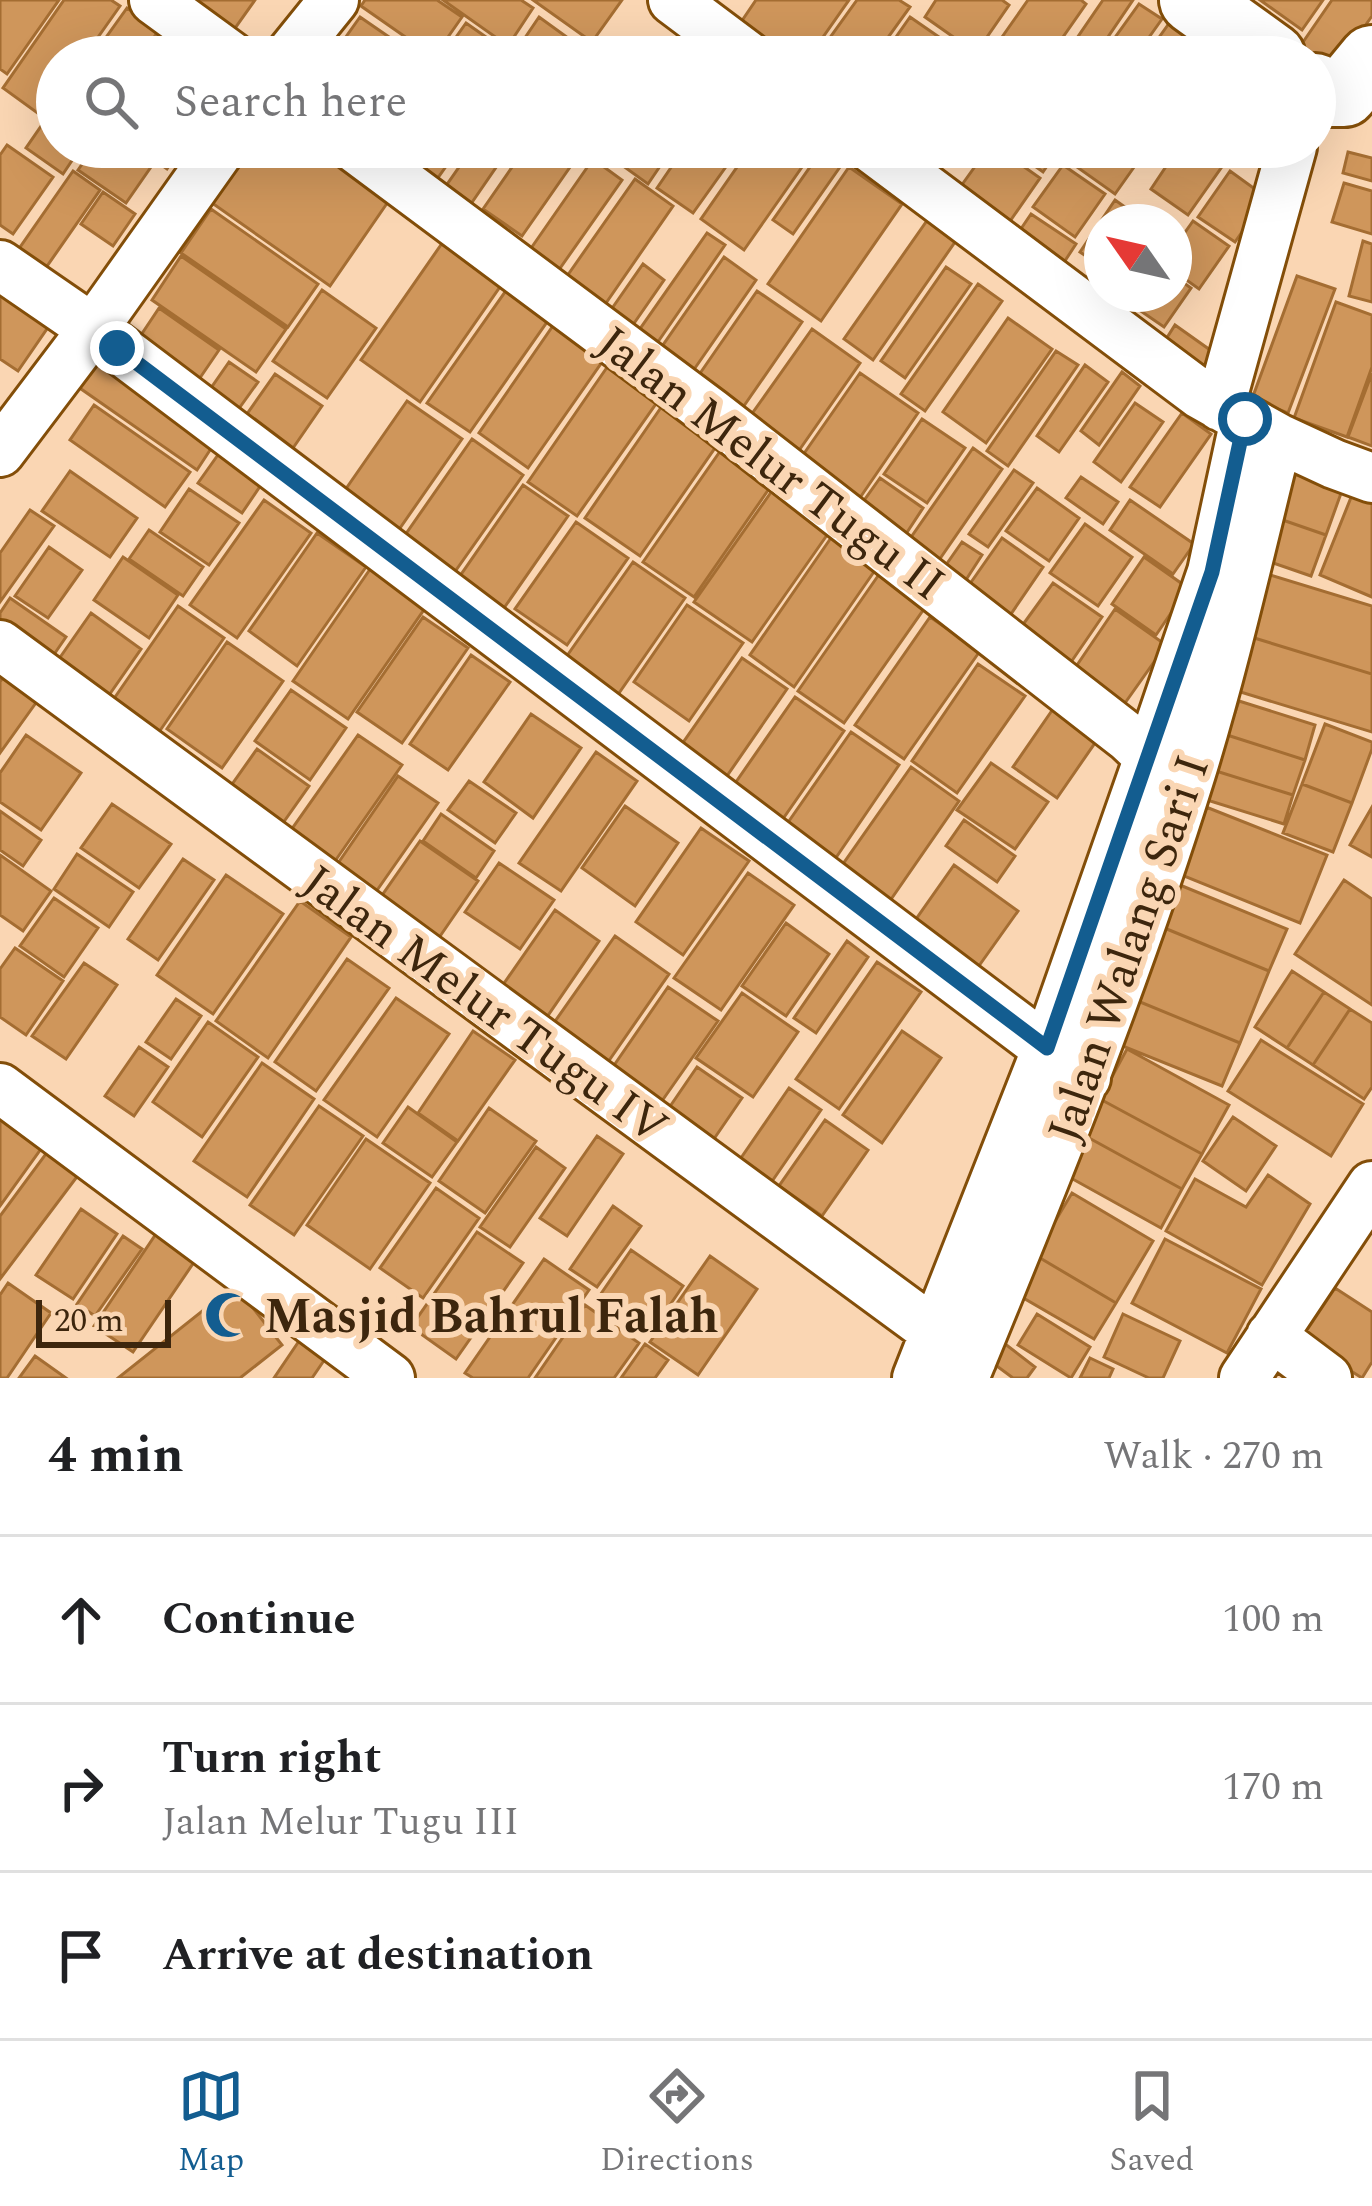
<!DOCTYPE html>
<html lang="en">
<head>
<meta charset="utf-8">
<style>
  body { margin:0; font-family:Spectral,serif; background:#f2f2f2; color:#202124 }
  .compass { position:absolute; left:1084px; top:204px; width:108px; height:108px; border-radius:50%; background:#fff; box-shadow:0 12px 48px #0002; rotate:304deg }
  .scale { position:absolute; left:36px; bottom:30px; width:135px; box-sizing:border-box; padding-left:12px; border:6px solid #3d260d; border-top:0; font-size:33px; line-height:42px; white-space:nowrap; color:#3d260d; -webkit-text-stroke:9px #fad6b3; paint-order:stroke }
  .stop { position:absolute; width:36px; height:36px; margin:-27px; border:9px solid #135d90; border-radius:50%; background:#fff }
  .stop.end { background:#135d90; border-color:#fff; box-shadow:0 3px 12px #0008 }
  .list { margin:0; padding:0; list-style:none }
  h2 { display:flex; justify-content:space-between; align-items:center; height:156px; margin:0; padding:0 48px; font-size:51px }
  h2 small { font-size:39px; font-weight:400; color:#757577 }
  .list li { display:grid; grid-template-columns:78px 1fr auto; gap:36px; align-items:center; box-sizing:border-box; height:168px; padding:0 48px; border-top:3px solid #e0e0e0 }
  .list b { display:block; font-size:45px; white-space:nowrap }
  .list p { margin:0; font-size:39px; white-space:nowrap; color:#757577 }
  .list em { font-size:39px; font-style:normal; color:#757577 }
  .icon { flex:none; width:66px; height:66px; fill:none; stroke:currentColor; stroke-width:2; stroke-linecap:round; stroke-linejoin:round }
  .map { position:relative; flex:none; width:1372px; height:1378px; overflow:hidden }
  .search { position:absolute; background:#fff; box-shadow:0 12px 48px #0002; left:36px; right:36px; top:36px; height:132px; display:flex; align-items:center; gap:30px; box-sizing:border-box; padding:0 42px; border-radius:66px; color:#757577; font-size:45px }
  .sheet { height:660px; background:#fff }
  nav { display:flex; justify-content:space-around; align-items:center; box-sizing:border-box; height:168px; border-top:3px solid #e0e0e0; background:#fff; font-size:33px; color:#757577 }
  nav a { display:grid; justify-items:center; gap:6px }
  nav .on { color:#135d90 }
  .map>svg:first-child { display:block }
  .building { fill:#cf965b; stroke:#a46d32; stroke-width:3 }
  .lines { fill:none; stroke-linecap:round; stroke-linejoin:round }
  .street-casing { stroke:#834e09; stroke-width:54 }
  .secondary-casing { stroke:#834e09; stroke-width:72 }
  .street { stroke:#fff; stroke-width:48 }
  .secondary { stroke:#fff; stroke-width:66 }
  .route { stroke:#135d90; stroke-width:15 }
  .labels { text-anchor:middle; stroke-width:12; stroke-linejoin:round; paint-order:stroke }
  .street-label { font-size:48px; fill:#3d260d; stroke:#fad6b3 }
  .poi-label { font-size:48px; font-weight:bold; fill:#3d260d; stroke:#fad6b3; text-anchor:start }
</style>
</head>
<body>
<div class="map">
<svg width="1372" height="1378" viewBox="0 0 1372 1378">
  <rect width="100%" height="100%" fill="#fad6b3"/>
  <!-- building -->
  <path class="building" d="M 0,0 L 59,0 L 7,74 L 0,69 Z
    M 64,0 L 111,0 L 120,6 L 84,57 L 57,57 L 57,97 L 43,117 L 3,88 Z
    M 181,0 L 255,0 L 228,38 Z
    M 365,0 L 437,0 L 462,17 L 434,57 L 361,6 Z
    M 443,0 L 521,0 L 533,8 L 508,46 Z
    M 533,0 L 622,0 L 592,42 Z
    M 756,0 L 849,0 L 809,57 L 785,57 L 739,25 Z
    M 857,0 L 899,0 L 910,7 L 874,57 L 840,57 L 824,46 Z
    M 936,0 L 1002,0 L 1009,5 L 976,53 L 925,17 Z
    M 1028,0 L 1081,0 L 1086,4 L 1049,57 L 988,57 Z
    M 1103,0 L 1133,0 L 1095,56 L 1075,41 Z
    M 1260,0 L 1323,0 L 1302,30 Z
    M 1332,0 L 1372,0 L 1372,16 L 1335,68 L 1301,45 Z
    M 1139,4 L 1162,19 L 1135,57 L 1101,57 Z
    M 127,8 L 159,30 L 140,57 L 92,57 Z
    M 360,17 L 418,57 L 333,55 Z
    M 539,17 L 582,48 L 576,57 L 512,57 Z
    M 910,17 L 965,55 L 964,57 L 882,57 Z
    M 1170,22 L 1193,38 L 1180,57 L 1145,57 Z
    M 466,23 L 503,49 L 498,57 L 442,57 Z
    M 160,33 L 194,57 L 143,57 Z
    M 602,38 L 630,57 L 589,57 Z
    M 57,103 L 57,147 L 81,147 L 63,174 L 26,148 Z
    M 7,145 L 53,177 L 13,234 L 0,225 L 0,155 Z
    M 94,147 L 130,147 L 153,164 L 126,203 L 78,170 Z
    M 136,147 L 182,147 L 167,169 Z
    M 251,147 L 315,147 L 390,199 L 330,286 L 212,203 Z
    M 370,147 L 457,147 L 459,148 L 430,189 Z
    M 473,147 L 510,147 L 464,214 L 439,196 Z
    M 526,147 L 584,147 L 522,236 L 483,209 Z
    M 609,147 L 673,147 L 648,184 L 605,153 Z
    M 685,147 L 740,147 L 693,213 L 657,188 Z
    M 751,147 L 816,147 L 744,250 L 701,219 Z
    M 824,147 L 854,147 L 793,234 L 773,220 Z
    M 989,147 L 996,147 L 1040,178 L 1006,227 L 956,193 Z
    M 1008,147 L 1060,147 L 1043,172 Z
    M 1076,147 L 1135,147 L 1144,153 L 1115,194 L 1067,160 Z
    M 1179,147 L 1191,147 L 1221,168 L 1188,215 L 1151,189 Z
    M 1348,152 L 1372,158 L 1372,181 L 1343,173 Z
    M 593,159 L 622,180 L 556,274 L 527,254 Z
    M 1063,165 L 1105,194 L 1075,237 L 1033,207 Z
    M 849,167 L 902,204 L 821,321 L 768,284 Z
    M 73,171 L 100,190 L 36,282 L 9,263 Z
    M 1230,171 L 1266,197 L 1235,242 L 1198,217 Z
    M 635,179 L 673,206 L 604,306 L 565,279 Z
    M 1344,183 L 1372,191 L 1372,234 L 1332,222 Z
    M 103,192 L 135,214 L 113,246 L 81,224 Z
    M 1115,200 L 1146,222 L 1102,222 L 1102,267 L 1080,252 Z
    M 211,209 L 318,284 L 288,327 L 181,253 Z
    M 933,212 L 962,232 L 873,360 L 844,339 Z
    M 1031,214 L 1076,244 L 1059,270 L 1014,239 Z
    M 1193,221 L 1229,246 L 1199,289 L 1174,271 L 1174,248 Z
    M 707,233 L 725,245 L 653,349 L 635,336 Z
    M 445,239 L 504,281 L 420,402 L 361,360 Z
    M 1363,241 L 1372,244 L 1372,302 L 1349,296 Z
    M 181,256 L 286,329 L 256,372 L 152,300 Z
    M 724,257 L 756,280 L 686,381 L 654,358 Z
    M 643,264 L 664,280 L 628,332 L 606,317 Z
    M 946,267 L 971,284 L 905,378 L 881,361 Z
    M 1174,276 L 1191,288 L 1164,327 L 1116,294 L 1174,294 Z
    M 1297,276 L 1335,289 L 1288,413 L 1252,399 Z
    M 0,282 L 53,320 L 18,371 L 0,359 Z
    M 512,282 L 554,312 L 470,432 L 427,403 Z
    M 978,284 L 1002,301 L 925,411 L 901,394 Z
    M 322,290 L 376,328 L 327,398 L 273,361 Z
    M 757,291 L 802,322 L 739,413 L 694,382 Z
    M 1336,302 L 1372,315 L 1372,367 L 1347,437 L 1294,418 Z
    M 159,308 L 219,350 L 191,391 L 131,350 Z
    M 559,317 L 609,352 L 528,468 L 479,433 Z
    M 1008,318 L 1052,349 L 986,443 L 943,412 Z
    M 1175,325 L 1220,357 L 1206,378 L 1161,347 Z
    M 812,329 L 860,363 L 793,459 L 744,425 Z
    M 1056,351 L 1078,365 L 1008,466 L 987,451 Z
    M 91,359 L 214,444 L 197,470 L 74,384 Z
    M 229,362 L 258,382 L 230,421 L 202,401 Z
    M 610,363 L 660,398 L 577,516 L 528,482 Z
    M 1085,365 L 1108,382 L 1059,452 L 1037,436 Z
    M 1122,372 L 1140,386 L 1099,445 L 1081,431 Z
    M 860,373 L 918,413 L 855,505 L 796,465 Z
    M 1372,373 L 1372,446 L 1348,437 Z
    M 275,374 L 322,406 L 282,464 L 235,431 Z
    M 407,401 L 462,439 L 391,541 L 336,503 Z
    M 1135,403 L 1163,422 L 1121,482 L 1094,462 Z
    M 94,405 L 190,472 L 165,507 L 70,440 Z
    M 662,406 L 717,445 L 640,556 L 585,518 Z
    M 1182,413 L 1211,434 L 1160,507 L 1130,487 Z
    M 922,419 L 965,448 L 927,503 L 884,474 Z
    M 730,437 L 780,473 L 694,597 L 643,562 Z
    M 472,439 L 523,475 L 447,583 L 396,548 Z
    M 973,448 L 1002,469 L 937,563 L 907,543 Z
    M 220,452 L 263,482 L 242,513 L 198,483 Z
    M 1292,466 L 1344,485 L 1326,535 L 1274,517 Z
    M 1014,470 L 1033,483 L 988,547 L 969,534 Z
    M 70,471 L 137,518 L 110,557 L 42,511 Z
    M 1081,477 L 1118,502 L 1103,524 L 1066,498 Z
    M 880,478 L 923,508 L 902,540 L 858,509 Z
    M 523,485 L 568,516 L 504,608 L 460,576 Z
    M 774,488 L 832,528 L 752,642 L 694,602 Z
    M 1037,488 L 1079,518 L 1049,561 L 1006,531 Z
    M 189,489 L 239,523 L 209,565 L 160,532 Z
    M 1354,490 L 1372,498 L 1372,597 L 1320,575 Z
    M 264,500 L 311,533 L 237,638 L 190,605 Z
    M 1130,500 L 1194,544 L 1173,574 L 1110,530 Z
    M 30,510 L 54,526 L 0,602 L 0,553 Z
    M 1274,517 L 1326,535 L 1311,576 L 1259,558 Z
    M 576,522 L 628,558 L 567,645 L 515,609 Z
    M 1085,524 L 1132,557 L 1098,606 L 1050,573 Z
    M 149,530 L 203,567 L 183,596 L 129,559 Z
    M 317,533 L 366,567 L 297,666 L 249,631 Z
    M 833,535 L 878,566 L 794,687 L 750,655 Z
    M 1002,538 L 1043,567 L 1009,617 L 967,588 Z
    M 962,542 L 982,555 L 962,586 L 941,572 Z
    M 49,547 L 82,570 L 48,618 L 15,596 Z
    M 123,557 L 178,595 L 149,638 L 94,600 Z
    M 1144,557 L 1188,588 L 1156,635 L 1112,604 Z
    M 375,562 L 430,601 L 348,719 L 293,681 Z
    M 633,562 L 685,598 L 617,696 L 564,660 Z
    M 880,573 L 926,606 L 844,723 L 798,691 Z
    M 1270,575 L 1372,606 L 1372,674 L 1251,637 Z
    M 1053,583 L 1102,617 L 1069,665 L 1019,630 Z
    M 10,598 L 66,637 L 44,669 L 0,639 L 0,613 Z
    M 687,605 L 743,643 L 689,721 L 634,682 Z
    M 178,606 L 224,638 L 159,732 L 113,700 Z
    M 1115,609 L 1166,645 L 1125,703 L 1075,668 Z
    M 91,613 L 141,649 L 98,711 L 47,676 Z
    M 423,617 L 468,648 L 402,743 L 357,712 Z
    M 930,617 L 980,651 L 904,759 L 855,725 Z
    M 1251,637 L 1372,674 L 1372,732 L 1234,690 Z
    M 227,642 L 283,681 L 222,768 L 167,729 Z
    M 471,655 L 510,682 L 448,770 L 410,744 Z
    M 742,658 L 787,689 L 718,789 L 673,757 Z
    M 978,664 L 1025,696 L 957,793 L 912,761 Z
    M 8,670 L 43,693 L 0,753 L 0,682 Z
    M 291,690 L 346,728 L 310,780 L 255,741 Z
    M 795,697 L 844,731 L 778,826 L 729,792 Z
    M 1239,701 L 1315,725 L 1305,760 L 1227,735 Z
    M 1053,709 L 1097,740 L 1057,798 L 1013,767 Z
    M 531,714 L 581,748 L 533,818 L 484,782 Z
    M 1325,724 L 1372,742 L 1372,749 L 1352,803 L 1302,784 Z
    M 851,732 L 899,765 L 831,865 L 782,831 Z
    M 26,735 L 81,773 L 41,830 L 0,802 L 0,773 Z
    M 358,735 L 402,765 L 326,874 L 282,843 Z
    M 1227,735 L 1305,760 L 1293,795 L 1216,771 Z
    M 257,749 L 309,786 L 271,840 L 218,804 Z
    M 596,752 L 637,781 L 561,891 L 519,863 Z
    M 991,763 L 1048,802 L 1015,849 L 957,810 Z
    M 911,767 L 959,801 L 885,908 L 836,874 Z
    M 1216,771 L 1293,795 L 1284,824 L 1207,800 Z
    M 398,776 L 438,803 L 373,896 L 334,869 Z
    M 469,781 L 516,813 L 495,843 L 448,810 Z
    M 1302,784 L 1352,803 L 1333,852 L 1283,833 Z
    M 112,804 L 171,844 L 139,888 L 81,848 Z
    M 625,806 L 678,843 L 635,906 L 582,868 Z
    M 1206,807 L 1327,855 L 1300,923 L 1179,874 Z
    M 1372,807 L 1372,857 L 1350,845 Z
    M 0,811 L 41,840 L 23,866 L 0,850 Z
    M 441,814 L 494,851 L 476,878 L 423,841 Z
    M 964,820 L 1015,856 L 997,882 L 946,846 Z
    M 701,828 L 749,861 L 683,955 L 636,922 Z
    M 420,841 L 478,881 L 434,945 L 376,904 Z
    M 77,854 L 133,892 L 109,927 L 54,889 Z
    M 0,855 L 51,891 L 23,931 L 0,915 Z
    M 183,859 L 214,880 L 158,960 L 128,939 Z
    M 499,863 L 554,900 L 520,949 L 465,912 Z
    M 954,865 L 1018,911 L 971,977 L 907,932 Z
    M 748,873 L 794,905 L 721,1010 L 674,978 Z
    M 226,875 L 283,914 L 213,1014 L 157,975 Z
    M 1344,880 L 1372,899 L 1372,1005 L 1295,954 Z
    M 1175,883 L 1287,929 L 1269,971 L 1157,925 Z
    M 54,898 L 98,928 L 64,977 L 20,946 Z
    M 300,901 L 351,937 L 268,1058 L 216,1021 Z
    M 555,910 L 599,941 L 536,1033 L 491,1002 Z
    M 786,923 L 829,954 L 786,1016 L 742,986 Z
    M 1157,925 L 1269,971 L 1240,1043 L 1128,997 Z
    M 615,936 L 669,974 L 599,1075 L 544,1037 Z
    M 847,941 L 868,957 L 816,1033 L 794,1018 Z
    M 15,948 L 63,981 L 26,1035 L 0,1017 L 0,969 Z
    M 347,959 L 389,988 L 316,1091 L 275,1062 Z
    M 877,962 L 921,992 L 839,1109 L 796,1079 Z
    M 84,963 L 117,985 L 66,1059 L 32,1036 Z
    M 1292,971 L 1324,992 L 1287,1048 L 1255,1027 Z
    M 668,987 L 718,1021 L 657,1108 L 608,1074 Z
    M 1324,992 L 1350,1009 L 1313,1065 L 1287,1048 Z
    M 742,993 L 798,1032 L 753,1097 L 696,1058 Z
    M 1128,997 L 1240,1043 L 1222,1086 L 1110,1041 Z
    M 396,998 L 449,1034 L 377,1137 L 324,1100 Z
    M 176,999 L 201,1016 L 171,1059 L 146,1042 Z
    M 1350,1009 L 1372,1023 L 1372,1087 L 1364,1099 L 1313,1065 Z
    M 208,1022 L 258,1057 L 202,1137 L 153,1102 Z
    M 473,1031 L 515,1060 L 458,1141 L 418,1113 Z
    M 902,1031 L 941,1058 L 882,1143 L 843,1115 Z
    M 1261,1040 L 1363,1104 L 1331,1156 L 1228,1091 Z
    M 139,1047 L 168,1067 L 134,1116 L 105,1096 Z
    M 1127,1049 L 1229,1105 L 1202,1154 L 1100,1099 Z
    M 262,1063 L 314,1099 L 247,1197 L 194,1161 Z
    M 697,1067 L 742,1098 L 705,1152 L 660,1121 Z
    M 789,1088 L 821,1110 L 764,1193 L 732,1171 Z
    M 1100,1099 L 1202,1154 L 1182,1189 L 1080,1133 Z
    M 319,1106 L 363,1136 L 294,1235 L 250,1205 Z
    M 408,1107 L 457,1142 L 432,1177 L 383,1143 Z
    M 489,1108 L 536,1141 L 485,1213 L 439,1181 Z
    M 0,1115 L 43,1146 L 0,1206 Z
    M 1233,1117 L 1276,1146 L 1246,1191 L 1203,1161 Z
    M 825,1120 L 868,1150 L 822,1216 L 779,1186 Z
    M 1080,1133 L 1182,1189 L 1161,1228 L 1060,1172 Z
    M 597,1136 L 623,1154 L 567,1236 L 540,1218 Z
    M 366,1139 L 430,1183 L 370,1269 L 307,1225 Z
    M 536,1147 L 565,1168 L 510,1247 L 480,1227 Z
    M 48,1151 L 79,1174 L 0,1279 L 0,1216 Z
    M 1268,1175 L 1310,1204 L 1262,1285 L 1166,1231 L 1195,1179 L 1246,1207 Z
    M 436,1188 L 479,1218 L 423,1298 L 380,1268 Z
    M 1072,1193 L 1153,1241 L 1116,1303 L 1035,1255 Z
    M 613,1206 L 641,1226 L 597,1287 L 570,1269 Z
    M 81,1209 L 117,1234 L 73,1299 L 36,1275 Z
    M 168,1216 L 207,1243 L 133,1352 L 94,1326 Z
    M 477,1232 L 523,1263 L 456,1359 L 411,1327 Z
    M 123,1236 L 142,1249 L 95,1316 L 77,1304 Z
    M 1165,1239 L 1261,1289 L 1227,1353 L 1132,1303 Z
    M 631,1250 L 683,1286 L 650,1334 L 598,1298 Z
    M 1035,1255 L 1116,1303 L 1094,1339 L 1013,1292 Z
    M 710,1256 L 757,1289 L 698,1375 L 650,1342 Z
    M 544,1259 L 589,1290 L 528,1378 L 473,1378 L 465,1373 Z
    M 8,1283 L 51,1313 L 7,1378 L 0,1378 L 0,1295 Z
    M 235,1285 L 282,1345 L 240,1378 L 118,1378 Z
    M 1335,1288 L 1372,1312 L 1372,1362 L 1362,1378 L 1301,1339 Z
    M 585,1305 L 639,1343 L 614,1378 L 535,1378 Z
    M 1037,1314 L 1090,1347 L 1071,1378 L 1018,1345 Z
    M 1123,1314 L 1180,1341 L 1163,1378 L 1149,1378 L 1104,1357 Z
    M 1000,1340 L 1035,1367 L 1027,1378 L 1013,1378 L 986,1358 Z
    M 299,1341 L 325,1359 L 312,1378 L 274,1378 Z
    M 645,1344 L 668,1360 L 655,1378 L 621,1378 Z
    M 35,1356 L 66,1378 L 19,1378 Z
    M 1090,1358 L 1113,1369 L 1109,1378 L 1080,1378 Z"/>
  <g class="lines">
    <defs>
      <path id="street" d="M 154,0 L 232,57
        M 673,0 L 749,57
        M 288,57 L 334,0
        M 354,147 L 711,413 L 1129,738 L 1149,757 L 1190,774
        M 870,147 L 1200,394 L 1278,438 L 1334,464 L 1372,478
        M 0,265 L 93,329 L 1086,1078
        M 1220,406 L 1292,147
        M 0,452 L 93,329 L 222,147
        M 0,645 L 972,1359
        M 0,1088 L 390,1378
        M 1271,1336 L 1327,1378
        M 917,1378 L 1047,1048 L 1149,757 L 1212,572 L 1245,419
        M 964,1378 C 1046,1179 1127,979 1191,773 C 1225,662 1250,550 1278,438
        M 1244,1378 L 1372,1186"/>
      <path id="secondary" d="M 1193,0 L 1272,57
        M 1315,87 L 1329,93 L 1344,93 L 1372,59"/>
    </defs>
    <!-- street casing -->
    <use href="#street" class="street-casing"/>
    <!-- secondary casing -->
    <use href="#secondary" class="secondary-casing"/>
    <!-- street -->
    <use href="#street" class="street"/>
    <!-- secondary -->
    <use href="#secondary" class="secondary"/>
  </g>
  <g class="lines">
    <!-- route -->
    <path class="route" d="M 117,348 L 1047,1048 L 1212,572 L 1245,419"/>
  </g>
  <!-- icons -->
  <defs>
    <symbol id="mosque-bare" viewBox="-9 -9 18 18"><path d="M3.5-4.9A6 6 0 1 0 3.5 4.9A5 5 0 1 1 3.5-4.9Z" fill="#135d90" stroke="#fad6b3" stroke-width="2.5" paint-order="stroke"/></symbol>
  </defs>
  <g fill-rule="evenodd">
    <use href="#mosque-bare" x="195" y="1282" width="66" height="66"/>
  </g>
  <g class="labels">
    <!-- street labels -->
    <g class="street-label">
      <text transform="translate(772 462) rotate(37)" y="17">Jalan Melur Tugu II</text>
      <text transform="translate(1127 948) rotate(-71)" y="17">Jalan Walang Sari I</text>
      <text transform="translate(486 1003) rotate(36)" y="17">Jalan Melur Tugu IV</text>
    </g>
    <!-- poi labels -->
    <g class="poi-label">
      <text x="264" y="1332">Masjid Bahrul Falah</text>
    </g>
  </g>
</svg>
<svg class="compass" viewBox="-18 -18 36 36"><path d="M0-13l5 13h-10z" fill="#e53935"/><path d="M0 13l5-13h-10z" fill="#757577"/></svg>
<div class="scale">20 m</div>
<div class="stop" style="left:1245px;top:419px"></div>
<div class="stop end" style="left:117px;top:348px"></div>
<div class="search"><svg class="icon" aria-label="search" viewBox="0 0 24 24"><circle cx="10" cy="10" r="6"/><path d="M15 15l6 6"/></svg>Search here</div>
</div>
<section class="sheet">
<h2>4 min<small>Walk · 270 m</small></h2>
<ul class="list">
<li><svg class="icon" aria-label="ahead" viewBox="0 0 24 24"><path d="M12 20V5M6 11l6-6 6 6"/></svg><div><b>Continue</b></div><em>100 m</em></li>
<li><svg class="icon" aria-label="right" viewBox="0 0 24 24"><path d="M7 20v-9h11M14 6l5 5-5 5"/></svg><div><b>Turn right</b><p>Jalan Melur Tugu III</p></div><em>170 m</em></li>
<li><svg class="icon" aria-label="arrive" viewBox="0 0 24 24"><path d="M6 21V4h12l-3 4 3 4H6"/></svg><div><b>Arrive at destination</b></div></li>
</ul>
</section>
<nav>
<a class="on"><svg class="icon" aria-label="map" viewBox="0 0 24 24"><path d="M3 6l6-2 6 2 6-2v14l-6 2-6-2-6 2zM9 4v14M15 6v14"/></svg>Map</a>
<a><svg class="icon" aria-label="directions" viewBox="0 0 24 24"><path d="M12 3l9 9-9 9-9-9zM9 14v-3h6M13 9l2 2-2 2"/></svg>Directions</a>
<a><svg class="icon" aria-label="saved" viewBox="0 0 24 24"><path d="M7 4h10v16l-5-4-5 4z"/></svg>Saved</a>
</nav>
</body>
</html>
